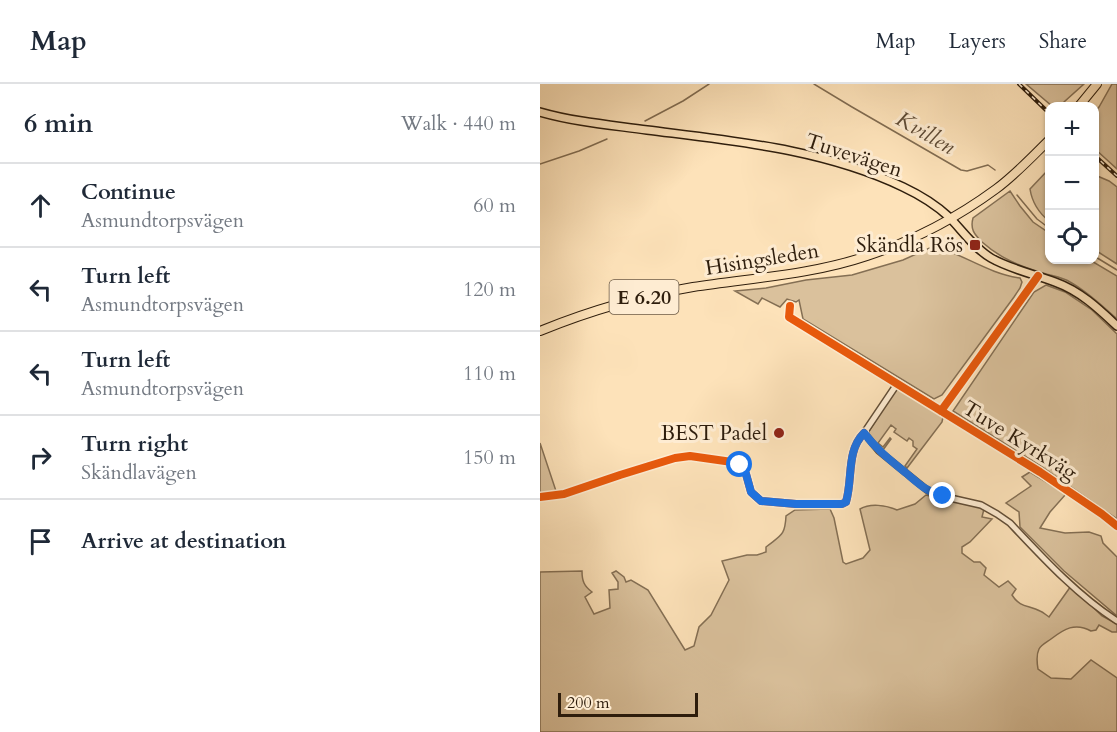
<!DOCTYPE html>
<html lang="en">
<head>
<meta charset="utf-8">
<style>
  body { margin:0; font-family:Cardo,serif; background:#f6f6f7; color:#1f2937 }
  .controls { position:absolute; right:18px; top:18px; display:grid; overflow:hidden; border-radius:12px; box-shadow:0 2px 4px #0004 }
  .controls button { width:54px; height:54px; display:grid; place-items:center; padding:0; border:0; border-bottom:2px solid #e0e1e3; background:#fff; color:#1f2937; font:30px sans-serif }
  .scale { position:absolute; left:18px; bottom:15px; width:140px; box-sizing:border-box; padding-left:6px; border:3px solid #2e1d0c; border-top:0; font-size:16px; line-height:21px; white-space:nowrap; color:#2e1d0c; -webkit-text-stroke:4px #feecd2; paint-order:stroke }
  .stop { position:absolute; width:18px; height:18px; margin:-14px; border:4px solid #1a73e8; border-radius:50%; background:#fff }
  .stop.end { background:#1a73e8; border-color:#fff; box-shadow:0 2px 6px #0008 }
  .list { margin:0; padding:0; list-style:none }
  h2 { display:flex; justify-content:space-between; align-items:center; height:78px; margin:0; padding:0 24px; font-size:26px }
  h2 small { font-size:20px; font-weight:400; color:#747a83 }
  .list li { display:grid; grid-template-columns:39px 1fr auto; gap:18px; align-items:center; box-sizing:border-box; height:84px; padding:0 24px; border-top:2px solid #e0e1e3 }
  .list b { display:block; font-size:22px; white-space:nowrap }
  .list p { margin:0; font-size:20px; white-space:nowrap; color:#747a83 }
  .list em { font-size:20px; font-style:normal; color:#747a83 }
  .icon { flex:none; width:33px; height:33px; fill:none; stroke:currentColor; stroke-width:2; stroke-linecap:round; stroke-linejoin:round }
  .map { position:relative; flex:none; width:577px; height:648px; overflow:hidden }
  header { display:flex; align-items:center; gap:36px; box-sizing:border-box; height:84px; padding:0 30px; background:#fff; border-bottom:2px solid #e0e1e3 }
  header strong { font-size:28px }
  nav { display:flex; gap:33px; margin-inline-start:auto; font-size:21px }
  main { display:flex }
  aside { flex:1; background:#fff }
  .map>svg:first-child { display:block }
  .green { fill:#dac19c; stroke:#846f54; stroke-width:1.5 }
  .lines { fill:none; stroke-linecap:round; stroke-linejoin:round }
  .stream { stroke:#806b50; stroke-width:1.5 }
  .minor-casing { stroke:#624e37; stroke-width:8 }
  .major-casing { stroke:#2e1d0c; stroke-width:10 }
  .highway-casing { stroke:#2e1d0c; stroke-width:10 }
  .minor { stroke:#feecd2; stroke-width:5 }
  .major { stroke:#fde2b9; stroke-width:7 }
  .highway { stroke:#fde2b9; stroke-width:8 }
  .rail-casing { stroke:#2e1d0c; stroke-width:4 }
  .rail { stroke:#feecd2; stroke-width:1.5; stroke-dasharray:4.5; stroke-linecap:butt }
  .cycleway-casing { stroke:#feecd2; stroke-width:11 }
  .cycleway { stroke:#e8590c; stroke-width:8 }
  .route { stroke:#1a73e8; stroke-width:8 }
  .poi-dot { fill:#8f2418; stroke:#feecd2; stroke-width:2 }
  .labels { text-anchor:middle; stroke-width:6; stroke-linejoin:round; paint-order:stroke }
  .shield { fill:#feecd2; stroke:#6c5b47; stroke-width:1.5 }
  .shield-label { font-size:20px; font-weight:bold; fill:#2e1d0c }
  .street-label { font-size:21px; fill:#2e1d0c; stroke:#feecd2 }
  .poi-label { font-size:21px; fill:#2e1d0c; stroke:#feecd2; text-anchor:end }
  .water-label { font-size:22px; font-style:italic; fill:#5e4a34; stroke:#feecd2 }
</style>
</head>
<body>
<header>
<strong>Map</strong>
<nav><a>Map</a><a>Layers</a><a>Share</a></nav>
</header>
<main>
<aside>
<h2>6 min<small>Walk · 440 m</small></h2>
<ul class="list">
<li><svg class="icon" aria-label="ahead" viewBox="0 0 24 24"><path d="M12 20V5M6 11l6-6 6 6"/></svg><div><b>Continue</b><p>Asmundtorpsvägen</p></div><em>60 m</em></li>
<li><svg class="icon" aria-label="left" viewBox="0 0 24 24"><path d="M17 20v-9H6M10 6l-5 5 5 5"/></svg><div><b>Turn left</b><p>Asmundtorpsvägen</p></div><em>120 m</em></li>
<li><svg class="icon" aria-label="left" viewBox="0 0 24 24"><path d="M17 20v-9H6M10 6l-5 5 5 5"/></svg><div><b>Turn left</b><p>Asmundtorpsvägen</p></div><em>110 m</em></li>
<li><svg class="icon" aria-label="right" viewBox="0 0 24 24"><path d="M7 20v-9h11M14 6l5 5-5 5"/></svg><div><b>Turn right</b><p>Skändlavägen</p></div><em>150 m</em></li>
<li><svg class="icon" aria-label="arrive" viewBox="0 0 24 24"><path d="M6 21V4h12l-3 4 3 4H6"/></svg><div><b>Arrive at destination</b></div></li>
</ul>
</aside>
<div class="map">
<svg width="577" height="648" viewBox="0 0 577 648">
  <rect width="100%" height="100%" fill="#fde2b9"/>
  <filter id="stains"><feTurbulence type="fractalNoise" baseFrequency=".00333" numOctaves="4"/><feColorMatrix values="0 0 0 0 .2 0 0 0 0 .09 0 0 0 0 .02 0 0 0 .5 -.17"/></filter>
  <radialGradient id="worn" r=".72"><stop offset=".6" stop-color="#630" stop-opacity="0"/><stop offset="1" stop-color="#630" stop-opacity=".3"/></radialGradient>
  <!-- green -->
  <path class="green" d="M 486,0 L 544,0 L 524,18 L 522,22 L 512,22 Z
    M 572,0 L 577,0 L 577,85 L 555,65 L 555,27 L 559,23 Z
    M 509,85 L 509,137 C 499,129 492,118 490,105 Z
    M 555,91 L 569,97 L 577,103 L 577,180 L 555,166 Z
    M 470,107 L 480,122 L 493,138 L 509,149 L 509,176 L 550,176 L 577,192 L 577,235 C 562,222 548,208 530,198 C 522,193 512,192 503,189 C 480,182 461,175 442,158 C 434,150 430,145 433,134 Z
    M 394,162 C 423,170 449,190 480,194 L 482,198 L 480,204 L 474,213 L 402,311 L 394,315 L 263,235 L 259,216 L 256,218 L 247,215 L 240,223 L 222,214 L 218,220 L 195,207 L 226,204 L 266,196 L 312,191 L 363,176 Z
    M 506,201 L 525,208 L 552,226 L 577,250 L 577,435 L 499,381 L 413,327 L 494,208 Z
    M 356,305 L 361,305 L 403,333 L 402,338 L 367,384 L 365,382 L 377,365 L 373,362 L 373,357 L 369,354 L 367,357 L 354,348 L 356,345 L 351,341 L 338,359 L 343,363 L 350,354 L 351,355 L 343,366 L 341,366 L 329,353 L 329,347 Z
    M 0,359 L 17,410 L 0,411 Z
    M 490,388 L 526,410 L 510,428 L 500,444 L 525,449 L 549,448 L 561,452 L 563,459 L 577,473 L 577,532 L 524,487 L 480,443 L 479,428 L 466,419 L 491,402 L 482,393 Z
    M 386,411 L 401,415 L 411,416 L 432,421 L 444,425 L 442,433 L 452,435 L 430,458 L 422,463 L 422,469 L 434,478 L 440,478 L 446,484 L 444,491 L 459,503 L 468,497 L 476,505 L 472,511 C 480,524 489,521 500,527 C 503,528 506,531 509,533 L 531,502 L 562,532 L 577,540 L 577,548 L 572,548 L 559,541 L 556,546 L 551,547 C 535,538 524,545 511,555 C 507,558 501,561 499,565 C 496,571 497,579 498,585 L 511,594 L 531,595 L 551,576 L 577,594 L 577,648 L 0,648 L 0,488 L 42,487 C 42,497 44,502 52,508 L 45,513 L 54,530 L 70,524 L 69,506 L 78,505 L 78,498 L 72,489 L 76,487 L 84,493 L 86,498 L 91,496 L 108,506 L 145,566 L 154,562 L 159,543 L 171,531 L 189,496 L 182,477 L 207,471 L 217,471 L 226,468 L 226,463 C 241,451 245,452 246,432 L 255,426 L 290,425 L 294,434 L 303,478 L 306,480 L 323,474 L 330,466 L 320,425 C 330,419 346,421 357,426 L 375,420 Z"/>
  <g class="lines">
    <!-- stream -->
    <path class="stream" d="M 274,0 L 312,23 L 421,86 L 427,87 L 448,81 L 455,86
      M 105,37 L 143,17 L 169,0
      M 0,80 L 39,67 L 67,55
      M 477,111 L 497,135 L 509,144
      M 554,172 L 577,186"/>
    <defs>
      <path id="minor" d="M 250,222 L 249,233 L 500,388 L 562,430 L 577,442
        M 357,300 L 324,349 L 339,367 L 387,406 L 397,411 L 441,421 L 457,430 L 470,439 C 503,474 537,511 577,537
        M 401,327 L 498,192
        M 0,413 L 24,410 L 80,391 L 135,374 L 150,372 L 192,378 L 200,381 L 206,390 L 211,408 L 221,417 L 256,420 L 302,420 L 306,418 C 313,395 306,367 324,349"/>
      <path id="major" d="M 0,28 C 35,38 71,41 107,46 C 194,57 284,65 363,103 C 380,111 395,120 409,133 C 422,146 434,164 451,174 C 470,185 494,190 515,198 C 540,207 558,224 577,242"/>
      <path id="highway" d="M 539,22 L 557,0
        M 0,247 C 49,227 100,212 153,203 C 211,194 271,191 327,172 C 372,157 418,133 456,105 C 475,91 492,73 509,56"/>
    </defs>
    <!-- minor casing -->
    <use href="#minor" class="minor-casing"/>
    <!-- major casing -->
    <use href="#major" class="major-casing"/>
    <!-- highway casing -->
    <use href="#highway" class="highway-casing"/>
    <!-- minor -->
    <use href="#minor" class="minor"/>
    <!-- major -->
    <use href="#major" class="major"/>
    <!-- highway -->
    <use href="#highway" class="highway"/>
    <defs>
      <path id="rail" d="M 479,0 L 509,29
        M 554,71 L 577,92"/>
    </defs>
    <!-- rail casing -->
    <use href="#rail" class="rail-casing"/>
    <!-- rail -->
    <use href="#rail" class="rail"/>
    <defs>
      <path id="cycleway" d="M 250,222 L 249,233 L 500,388 L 562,430 L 577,442
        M 401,327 L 498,192
        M 0,413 L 24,410 L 80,391 L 135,374 L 150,372 L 192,378 L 200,381 L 206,390 L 211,408 L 221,417 L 256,420 L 302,420 L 306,418 C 313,395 306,367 324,349"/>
    </defs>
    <!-- cycleway casing -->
    <use href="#cycleway" class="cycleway-casing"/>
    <!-- cycleway -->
    <use href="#cycleway" class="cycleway"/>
  </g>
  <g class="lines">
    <!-- route -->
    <path class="route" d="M 200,381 L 206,390 L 211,408 L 221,417 L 256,420 L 302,420 L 306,418 C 313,395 306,367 324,349 C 336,365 350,376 366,389 C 378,399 388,409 403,412"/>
  </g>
  <!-- markers -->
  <g class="poi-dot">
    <rect x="429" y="155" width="12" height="12" rx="3"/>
    <circle cx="239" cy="349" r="6"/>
  </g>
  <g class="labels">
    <!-- shield labels -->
    <rect class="shield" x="69.5" y="196" width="69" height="34" rx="4.5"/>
    <g class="shield-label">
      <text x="104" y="220">E 6.20</text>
    </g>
    <!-- street labels -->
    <g class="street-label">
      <text transform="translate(314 71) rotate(18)" y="7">Tuvevägen</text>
      <text transform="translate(222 175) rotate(-9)" y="7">Hisingsleden</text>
      <text transform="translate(480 356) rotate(32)" y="7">Tuve Kyrkväg</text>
    </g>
    <!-- poi labels -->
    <g class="poi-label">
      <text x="423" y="168">Skändla Rös</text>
      <text x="227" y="356">BEST Padel</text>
    </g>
    <!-- water labels -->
    <g class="water-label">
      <text transform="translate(386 48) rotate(30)" y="8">Kvillen</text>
    </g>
  </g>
  <rect width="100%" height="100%" filter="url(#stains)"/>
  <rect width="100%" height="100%" fill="url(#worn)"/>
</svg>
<div class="controls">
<button>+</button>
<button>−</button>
<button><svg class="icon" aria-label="locate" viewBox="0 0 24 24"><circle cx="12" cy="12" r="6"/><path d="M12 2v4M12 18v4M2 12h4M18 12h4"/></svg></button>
</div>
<div class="scale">200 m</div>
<div class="stop" style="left:200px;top:381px"></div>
<div class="stop end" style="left:403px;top:412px"></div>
</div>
</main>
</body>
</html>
